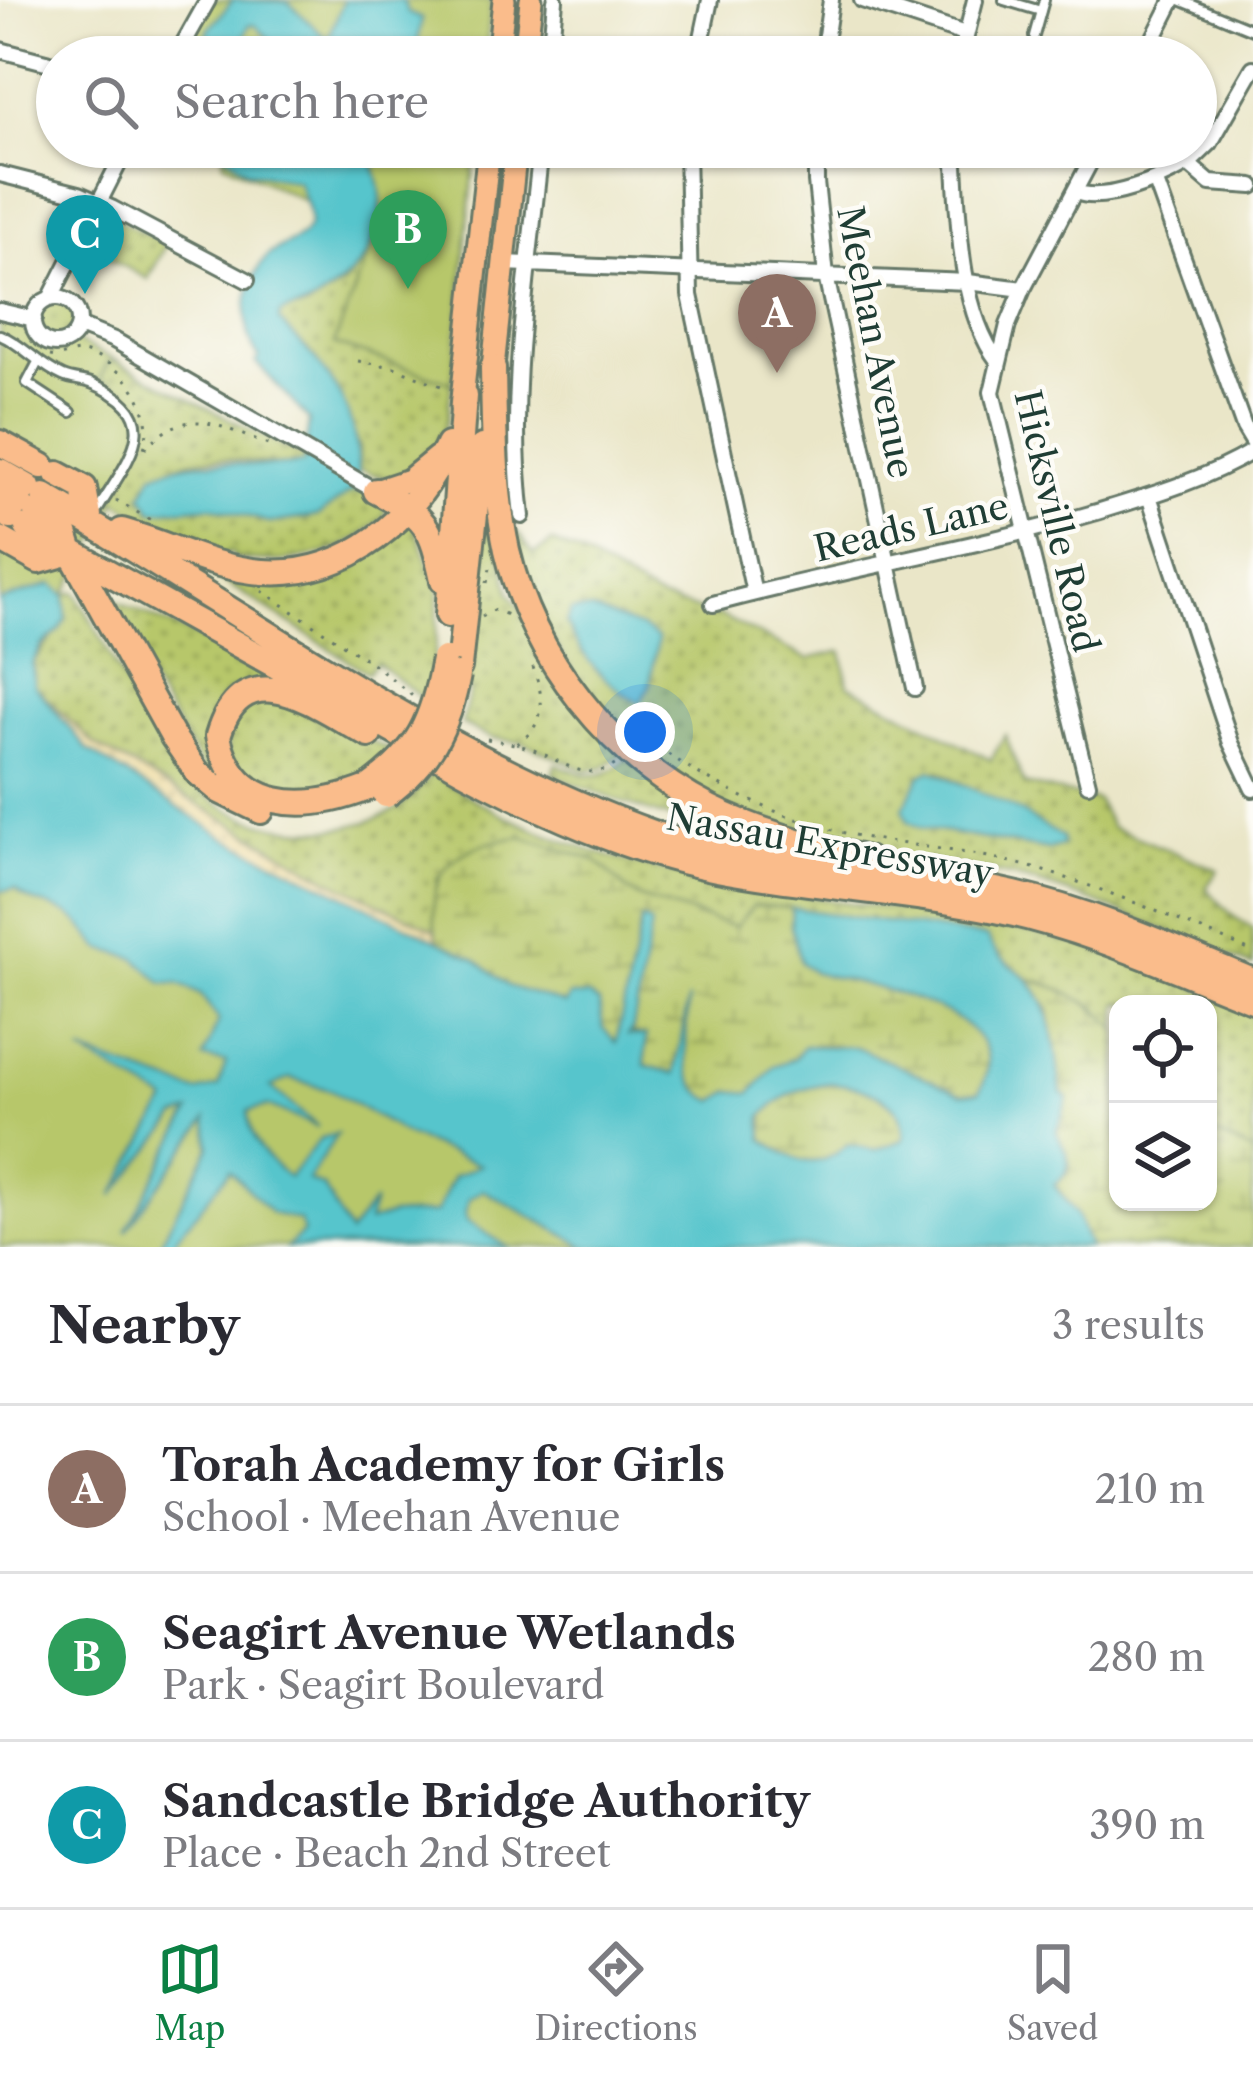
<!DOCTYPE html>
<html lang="en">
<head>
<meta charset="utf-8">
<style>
  body { margin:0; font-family:"Libre Caslon Text",serif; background:#f2f2f3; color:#2b2b33 }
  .controls { position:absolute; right:36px; bottom:36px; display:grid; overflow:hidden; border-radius:24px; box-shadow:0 3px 9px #0004 }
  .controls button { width:108px; height:108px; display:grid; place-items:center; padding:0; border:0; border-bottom:3px solid #e1e1e2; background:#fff; color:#2b2b33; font:60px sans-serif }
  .you { position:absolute; left:645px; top:732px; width:42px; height:42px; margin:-30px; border:9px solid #fff; border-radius:50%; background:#1a73e8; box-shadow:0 0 0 18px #1a73e833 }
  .badge { display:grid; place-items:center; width:78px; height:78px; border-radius:50%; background:#0b8043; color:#fff; font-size:39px; font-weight:700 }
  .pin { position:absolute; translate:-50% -99px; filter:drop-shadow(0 3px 6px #0008) }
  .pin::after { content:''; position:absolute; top:63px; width:42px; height:36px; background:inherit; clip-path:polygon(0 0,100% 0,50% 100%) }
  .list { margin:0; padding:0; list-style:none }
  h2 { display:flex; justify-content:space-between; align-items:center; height:156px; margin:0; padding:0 48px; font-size:51px }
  h2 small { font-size:39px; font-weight:400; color:#7c7c81 }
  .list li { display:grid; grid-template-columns:78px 1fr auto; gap:36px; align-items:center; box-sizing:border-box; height:168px; padding:0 48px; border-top:3px solid #e1e1e2 }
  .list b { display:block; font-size:45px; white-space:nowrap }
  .list p { margin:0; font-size:39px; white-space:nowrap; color:#7c7c81 }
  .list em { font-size:39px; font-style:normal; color:#7c7c81 }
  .icon { flex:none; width:66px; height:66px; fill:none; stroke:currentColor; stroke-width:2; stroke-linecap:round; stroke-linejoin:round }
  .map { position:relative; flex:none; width:1253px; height:1247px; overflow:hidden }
  .search { position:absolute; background:#fff; box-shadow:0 3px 9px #0004; left:36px; right:36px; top:36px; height:132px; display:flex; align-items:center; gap:30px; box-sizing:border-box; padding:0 42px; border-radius:66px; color:#7c7c81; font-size:45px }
  .sheet { height:660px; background:#fff }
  nav { display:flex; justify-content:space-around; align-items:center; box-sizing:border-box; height:168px; border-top:3px solid #e1e1e2; background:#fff; font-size:33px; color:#7c7c81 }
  nav a { display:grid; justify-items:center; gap:6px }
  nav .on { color:#0b8043 }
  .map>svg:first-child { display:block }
  .grass { fill:url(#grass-dots); stroke:#6b824f; stroke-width:3; fill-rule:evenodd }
  .wetland { fill:url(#wetland-marsh); stroke:#6b824f; stroke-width:3 }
  .sand { fill:url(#sand-dots); stroke:#868c69; stroke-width:3 }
  .park { fill:#b7c76a; stroke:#6b824f; stroke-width:3 }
  .water { fill:#57c5cc; stroke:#3b8180; stroke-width:3; fill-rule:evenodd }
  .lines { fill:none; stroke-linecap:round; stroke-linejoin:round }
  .service-casing { stroke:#667868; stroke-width:14 }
  .minor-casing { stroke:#667868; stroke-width:20 }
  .primary-casing { stroke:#667868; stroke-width:27 }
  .trunk-casing { stroke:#667868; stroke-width:30 }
  .path { stroke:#667868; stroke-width:3; stroke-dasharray:3 9; stroke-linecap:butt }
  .service { stroke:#fff; stroke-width:8 }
  .minor { stroke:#fff; stroke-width:14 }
  .primary { stroke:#fabc8b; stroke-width:21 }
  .trunk { stroke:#fabc8b; stroke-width:24 }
  .trunk-bridge-casing { stroke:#667868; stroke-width:30; stroke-linecap:butt }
  .trunk-bridge { stroke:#fabc8b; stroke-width:24 }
  .labels { text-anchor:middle; stroke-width:9; stroke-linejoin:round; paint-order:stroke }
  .street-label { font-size:36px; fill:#1f3d34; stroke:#fdfcf7 }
</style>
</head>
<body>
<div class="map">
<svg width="1253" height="1247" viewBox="0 0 1253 1247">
  <defs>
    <pattern id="grass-dots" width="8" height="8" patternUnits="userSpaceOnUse" patternTransform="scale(3)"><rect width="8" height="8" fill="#b7c76a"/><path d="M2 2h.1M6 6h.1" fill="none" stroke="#94a358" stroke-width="1.8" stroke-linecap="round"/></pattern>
    <pattern id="wetland-marsh" width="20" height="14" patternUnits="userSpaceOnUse" patternTransform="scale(3)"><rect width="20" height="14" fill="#b7c76a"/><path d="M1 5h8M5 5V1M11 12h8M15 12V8" fill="none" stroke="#94a358"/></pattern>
    <pattern id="sand-dots" width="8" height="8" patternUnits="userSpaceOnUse" patternTransform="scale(3)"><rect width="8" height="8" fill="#eeda9e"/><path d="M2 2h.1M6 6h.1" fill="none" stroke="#ccbc89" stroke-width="1.8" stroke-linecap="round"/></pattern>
  </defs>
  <rect width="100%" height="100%" fill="#fdfcf7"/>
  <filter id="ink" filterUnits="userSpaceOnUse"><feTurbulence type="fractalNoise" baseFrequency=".00833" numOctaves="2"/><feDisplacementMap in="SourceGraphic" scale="24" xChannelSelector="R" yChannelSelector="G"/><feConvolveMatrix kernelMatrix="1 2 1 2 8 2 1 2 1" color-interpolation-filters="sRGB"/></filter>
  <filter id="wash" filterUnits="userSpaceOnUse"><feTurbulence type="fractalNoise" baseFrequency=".004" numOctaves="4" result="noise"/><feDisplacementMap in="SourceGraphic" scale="48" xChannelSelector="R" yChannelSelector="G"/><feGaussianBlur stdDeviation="2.7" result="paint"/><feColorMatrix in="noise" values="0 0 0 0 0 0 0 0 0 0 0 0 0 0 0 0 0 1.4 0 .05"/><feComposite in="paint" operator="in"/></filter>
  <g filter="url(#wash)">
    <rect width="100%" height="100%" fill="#eae6c8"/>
    <!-- grass -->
    <path class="grass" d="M 476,147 L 448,417 C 434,465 408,493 359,469 L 359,447 L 315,357 L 279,321 L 279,315 L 286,310 L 307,307 L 343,285 L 366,260 L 376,235 Z
      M 104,212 L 166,245 L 148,279 L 86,246 Z
      M33 321a23 23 0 1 1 46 0a23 23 0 1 1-46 0Z
      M 112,359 L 304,457 L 304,463 C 266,470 226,452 189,461 C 175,465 159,477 146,484 L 144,500 L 212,506 L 271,523 L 353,489 L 362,490 L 384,505 L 385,514 C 349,555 286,568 234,558 L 234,554 L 228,552 L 225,557 L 170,534 L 113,499 L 123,391 L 103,382 L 100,374 Z
      M 486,487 L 510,593 L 622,754 L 602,768 L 585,770 L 524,743 L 492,738 L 462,724 L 470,691 L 466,687 Z
      M 411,516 L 439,591 L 433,684 L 427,703 L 376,662 L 368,673 L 203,568 L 296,574 Z
      M 511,525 L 534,554 L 552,542 L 579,553 L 660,599 L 723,617 L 808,659 L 842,651 L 848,685 L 991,760 L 1005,735 L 1024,784 L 1097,800 L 1111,827 L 1218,870 L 1206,888 L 1234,917 L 1253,928 L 1253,966 C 1175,935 1095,897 1014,877 C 915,853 805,851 714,801 C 676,780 644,753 612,725 L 614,720 L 586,694 L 536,611 ZM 592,610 L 642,628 L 658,639 L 649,687 L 626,696 L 594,668 ZM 938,770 L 1062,837 L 1063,845 L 1049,850 L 921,828 L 908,821 Z
      M 75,592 C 136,688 161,816 295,829 C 328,832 372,826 401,806 C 412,797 423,783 433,773 C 608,897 828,889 1029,932 C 1107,948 1181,980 1253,1012 L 1253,1152 L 1208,1131 L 1208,1004 L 1118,1004 L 1118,1030 L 1096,1007 L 1046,983 L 1029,979 L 993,952 L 735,927 L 643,899 L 628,891 L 594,860 L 522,837 L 469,850 L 437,878 L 435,930 L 328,879 L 94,744 L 34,686 L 34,661 L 66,619 L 65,595 Z
      M 96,592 L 259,665 L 296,687 C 280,687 263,683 248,685 C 206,688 208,741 213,770 L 208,777 Z
      M 263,693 L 397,753 C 366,777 318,811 276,793 C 259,786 243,771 228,761 L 227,718 Z
      M 626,759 L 772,846 C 695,828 624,806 552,774 L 556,764 C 585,776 601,783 626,759 Z"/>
    <!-- wetland -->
    <path class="wetland" d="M 522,837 L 595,860 L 628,891 L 643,899 L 735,927 L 754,905 L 792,908 L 791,926 L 814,972 C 865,986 1027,1009 979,1092 L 962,1094 L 856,1047 L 796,1058 L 774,1066 L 751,1094 L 731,1091 L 715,1101 C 679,1088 686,1044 687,1011 L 675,1074 L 645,1065 L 646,1036 L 632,1033 L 650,925 L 641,920 L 617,1043 L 602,1028 L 599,1003 L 565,1005 L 507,986 L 475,959 L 438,942 C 421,872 454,844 522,837 Z
      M 1029,980 C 1064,987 1094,1004 1118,1030 L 1118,1202 L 1208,1202 L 1208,1131 L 1253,1152 L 1253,1247 L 1089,1247 L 1076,1214 L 1054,1184 L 1068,1173 L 1070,1165 L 1056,1132 L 1068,1099 L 1061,1092 L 1049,1009 Z
      M 829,1083 C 862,1085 908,1099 904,1140 L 875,1150 L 848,1144 C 816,1173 797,1162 763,1139 L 762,1116 C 783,1095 799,1087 829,1083 Z"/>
    <!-- sand -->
    <path class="sand" d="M 34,686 L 94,744 L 328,879 L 435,930 L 438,942 C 325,890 183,829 87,750 C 66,732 50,708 34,686 Z"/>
    <!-- park -->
    <path class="park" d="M 208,0 L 491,0 L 486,57 L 176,57 Z
      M 222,147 L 476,147 L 452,383 L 334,344 L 376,235 L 224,162 Z
      M 0,316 L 34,326 L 49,343 L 71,339 L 117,361 L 108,362 L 100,378 L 123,391 L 141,413 L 141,446 L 113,495 L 116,503 L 65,595 L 51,584 L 0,601 Z
      M 14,888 C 30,904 49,904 68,914 C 84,924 89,937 102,949 L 136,958 L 201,995 L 291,1078 L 333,1091 L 409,1135 L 481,1165 L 466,1172 L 483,1190 L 587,1247 L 0,1247 L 0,891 Z"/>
    <!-- water -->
    <path class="water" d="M 233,0 L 288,2 L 325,37 L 329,37 L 344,0 L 403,0 L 408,13 L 422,19 L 415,57 L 288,57 L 255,25 L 249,25 L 236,57 L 202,57 L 209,29 Z
      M 223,147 L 366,147 C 399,214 376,265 315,302 C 302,309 290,307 279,315 L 279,321 C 336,378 360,409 358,492 L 354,490 L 318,516 L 271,523 L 212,506 L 153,511 L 142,495 L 153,474 C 211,449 248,474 304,463 L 309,420 L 256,362 L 259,357 C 238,329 244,278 270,254 C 281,245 302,241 308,227 C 313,214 302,195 298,182 L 248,171 L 225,154 Z
      M 52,584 L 65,595 L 66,619 L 59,631 L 42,645 L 32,663 L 34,685 L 88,750 L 226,838 L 475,959 L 508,986 L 565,1004 L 570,996 L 589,996 L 599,1003 L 603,1028 L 616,1042 L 642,919 L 651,925 L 633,1027 L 628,1035 L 646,1036 L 645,1065 L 675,1074 L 688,999 C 687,1034 676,1087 715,1101 L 731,1091 L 751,1093 L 774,1066 L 795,1058 L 804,1046 L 856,1047 L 962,1094 L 979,1092 C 1028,1010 864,986 814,972 L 801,963 L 791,926 L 792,908 L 987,937 C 996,960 1017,966 1032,984 C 1056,1015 1055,1054 1061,1092 L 1068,1099 L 1056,1131 C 1067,1158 1078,1164 1054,1185 L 1076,1214 L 1089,1247 L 587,1247 L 483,1190 L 469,1199 L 465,1213 L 467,1221 L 508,1247 L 287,1247 L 303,1232 L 300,1221 L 271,1213 L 230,1170 L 169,1247 L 158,1247 L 210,1147 L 207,1119 L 126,1231 L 190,1112 L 177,1117 L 113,1196 L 167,1101 L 81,1052 L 197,1092 L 218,1087 L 226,1062 L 203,1058 L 219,1020 L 201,995 L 179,984 L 162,983 L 136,958 L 102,949 C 89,938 84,924 68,914 C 50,904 30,904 15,889 L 0,891 L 0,601 ZM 290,1078 L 333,1091 L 409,1136 L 480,1165 L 453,1177 L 436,1213 L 392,1215 L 368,1222 L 374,1201 L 349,1234 L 324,1187 L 308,1180 L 337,1134 L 321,1138 L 289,1177 C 267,1161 248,1138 248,1111 L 269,1106 L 318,1127 L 271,1087 ZM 829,1083 C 862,1085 909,1099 904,1140 L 875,1150 L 848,1144 C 816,1174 797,1162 763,1139 L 762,1116 C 783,1095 799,1087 829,1083 Z
      M 592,610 L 642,628 L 658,639 L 649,687 L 640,703 C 606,685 582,658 566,623 L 571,611 Z
      M 931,770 L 1008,805 L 1062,837 L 1063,845 L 1049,850 L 921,828 L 908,821 L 903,808 L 921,775 Z"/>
  </g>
  <g filter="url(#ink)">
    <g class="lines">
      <defs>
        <path id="service" d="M 1004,0 L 1041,11
          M 1180,0 L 1253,30
          M 1034,36 L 1044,0
          M 0,335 C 24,345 38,365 63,376 C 72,380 82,380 91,383 C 170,415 129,458 97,511
          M 38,362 L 27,383 L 71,412"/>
        <path id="minor" d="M 862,0 L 965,34
          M 0,50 L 57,65
          M 176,57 L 208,0
          M 550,57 L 555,0
          M 698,57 L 710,0
          M 823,57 L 831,0
          M 961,57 L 975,0
          M 1144,57 L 1173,0
          M 687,147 L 690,295 L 754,593
          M 816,147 L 816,182 L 826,276 L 915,688
          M 954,147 C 958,211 958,309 998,361
          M 1188,164 L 1210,143 L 1253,68
          M 0,174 L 79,194 L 113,209 L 247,280
          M 1156,182 L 1244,427 L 1253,442
          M 1076,192 C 1105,204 1161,179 1188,164 L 1210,183 L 1253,186
          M 504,263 L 968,282 L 1023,289
          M 51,297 L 127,147
          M33 321a23 23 0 1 1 46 0a23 23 0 1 1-46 0Z
          M 0,311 L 34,319
          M 79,326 L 114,340 L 376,491
          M 1149,496 L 1231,743 L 1253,789
          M 522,516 C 507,393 529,269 541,147
          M 713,604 C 838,570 966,550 1090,514 C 1146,497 1203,481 1253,451
          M 1088,784 L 992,392 L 1008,325 L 1023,289 L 1098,147"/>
        <path id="primary" d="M 498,57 L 504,0
          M 525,57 L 531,0
          M 493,368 L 516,147
          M 461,408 L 489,147
          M 376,491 L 409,480 L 437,457"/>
        <path id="trunk" d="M 493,368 C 494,429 494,490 507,550 C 532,659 611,757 710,808 C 760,833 814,846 867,859
          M 0,443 L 42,466
          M 0,471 L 28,487
          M 58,474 L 84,488 L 90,522
          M 0,491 L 20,503
          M 376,491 C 427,517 431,525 443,580
          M 44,496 C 243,611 438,758 656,834 C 771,874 896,866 1014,894 C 1097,913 1175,949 1253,981
          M 0,511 L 11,517
          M 36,512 L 63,527 L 71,552
          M 27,527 L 463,770 C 543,813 627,851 717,869 C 809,887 904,891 996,910 C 1085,928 1169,967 1253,1000
          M 122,531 C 168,544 216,569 263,572 C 346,578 418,518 448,445
          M 0,539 L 39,561 L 71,552
          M 70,551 L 173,737 L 197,772 L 220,791 L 261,811
          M 448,615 L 464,396
          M 459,667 L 482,447
          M 368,788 C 307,812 234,814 218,736 C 244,648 317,707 369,735"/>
      </defs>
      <!-- service casing -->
      <use href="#service" class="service-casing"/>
      <!-- minor casing -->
      <use href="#minor" class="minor-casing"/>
      <!-- primary casing -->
      <use href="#primary" class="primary-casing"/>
      <!-- trunk casing -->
      <use href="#trunk" class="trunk-casing"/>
      <!-- path -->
      <path class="path" d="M 50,356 C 64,358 75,349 87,353 C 126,366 158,411 143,451
        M 358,361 L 394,367 L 446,388
        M 145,449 C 189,401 220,428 271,446
        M 116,500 L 154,522
        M 487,583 L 491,563
        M 262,591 L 378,667 L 416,699
        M 482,617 L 494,610 L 511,616
        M 639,737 L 641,735 C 713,788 785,823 874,839 C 920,847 966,851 1011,862 C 1091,882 1177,919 1253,952
        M 487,739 C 504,742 520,744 536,751 C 566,763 587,784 618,763
        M 517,744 C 551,720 543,694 530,659"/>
      <!-- service -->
      <use href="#service" class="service"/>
      <!-- minor -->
      <use href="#minor" class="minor"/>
      <!-- primary -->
      <use href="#primary" class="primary"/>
      <!-- trunk -->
      <use href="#trunk" class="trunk"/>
      <defs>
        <path id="trunk-bridge" d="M 368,788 C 419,751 433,721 444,659
          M 386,795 C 429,764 448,727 458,675"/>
      </defs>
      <!-- trunk-bridge casing -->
      <use href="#trunk-bridge" class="trunk-bridge-casing"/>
      <!-- trunk-bridge -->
      <use href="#trunk-bridge" class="trunk-bridge"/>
    </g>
  </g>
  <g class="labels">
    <!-- street labels -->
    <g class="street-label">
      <text transform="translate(876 342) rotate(79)" y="13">Meehan Avenue</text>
      <text transform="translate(1057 521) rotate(77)" y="13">Hicksville Road</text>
      <text transform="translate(911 527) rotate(-13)" y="13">Reads Lane</text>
      <text transform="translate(830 845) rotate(10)" y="13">Nassau Expressway</text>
    </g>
  </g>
</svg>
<div class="controls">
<button><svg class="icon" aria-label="locate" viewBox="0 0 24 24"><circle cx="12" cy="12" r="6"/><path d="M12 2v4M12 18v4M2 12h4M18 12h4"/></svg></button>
<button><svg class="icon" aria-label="layers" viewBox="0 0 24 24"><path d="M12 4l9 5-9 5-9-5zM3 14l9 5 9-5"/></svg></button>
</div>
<div class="you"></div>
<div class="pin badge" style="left:777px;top:373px;background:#8d6e63">A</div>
<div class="pin badge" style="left:408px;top:289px;background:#2e9e5b">B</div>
<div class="pin badge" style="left:85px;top:294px;background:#0f9aa8">C</div>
<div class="search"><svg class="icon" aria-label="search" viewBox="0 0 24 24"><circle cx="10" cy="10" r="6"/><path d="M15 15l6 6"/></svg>Search here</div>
</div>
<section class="sheet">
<h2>Nearby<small>3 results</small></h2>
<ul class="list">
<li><span class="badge" style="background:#8d6e63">A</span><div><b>Torah Academy for Girls</b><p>School · Meehan Avenue</p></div><em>210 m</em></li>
<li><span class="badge" style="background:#2e9e5b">B</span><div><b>Seagirt Avenue Wetlands</b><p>Park · Seagirt Boulevard</p></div><em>280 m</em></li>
<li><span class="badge" style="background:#0f9aa8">C</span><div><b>Sandcastle Bridge Authority</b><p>Place · Beach 2nd Street</p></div><em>390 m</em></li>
</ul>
</section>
<nav>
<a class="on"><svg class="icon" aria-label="map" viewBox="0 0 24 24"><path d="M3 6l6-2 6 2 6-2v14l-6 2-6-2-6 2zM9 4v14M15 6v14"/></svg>Map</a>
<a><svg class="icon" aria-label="directions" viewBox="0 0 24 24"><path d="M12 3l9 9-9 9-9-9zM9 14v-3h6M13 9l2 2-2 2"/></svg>Directions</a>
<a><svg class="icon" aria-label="saved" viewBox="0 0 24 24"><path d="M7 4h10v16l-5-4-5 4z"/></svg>Saved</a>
</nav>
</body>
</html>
